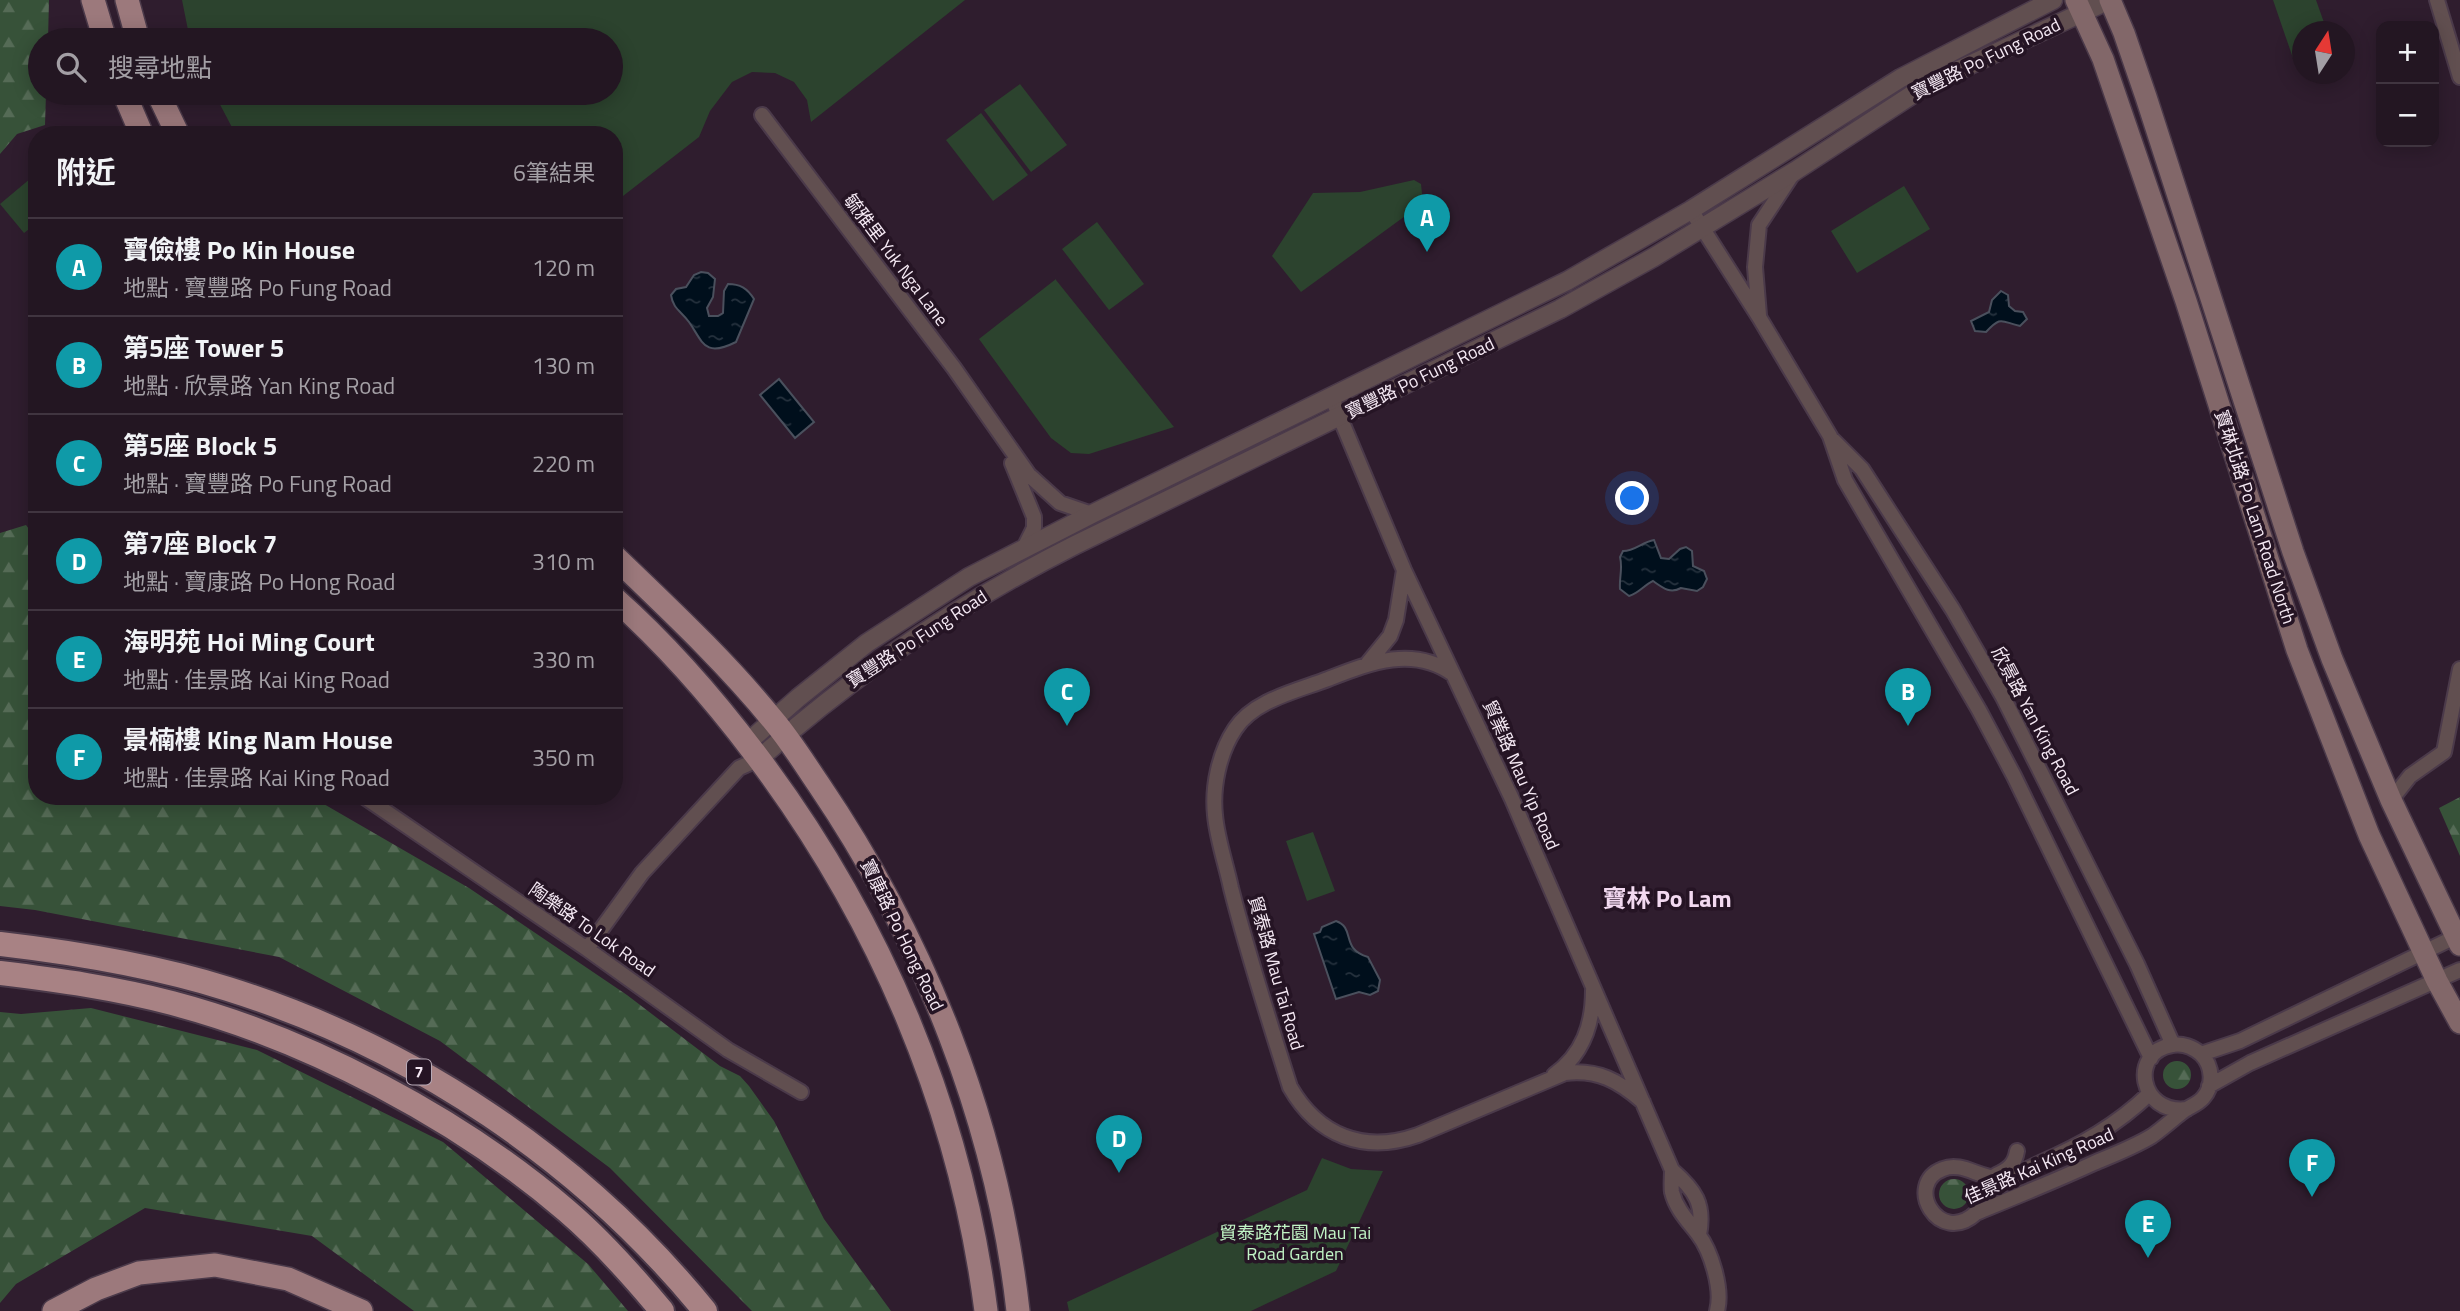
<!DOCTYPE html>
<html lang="zh-TW">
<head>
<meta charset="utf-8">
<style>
  body { margin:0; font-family:"Titillium Web","Noto Sans TC",sans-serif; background:#2f232f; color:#f1f3f6 }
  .controls { position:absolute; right:21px; top:21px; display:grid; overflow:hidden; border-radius:14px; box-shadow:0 4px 18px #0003 }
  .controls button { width:63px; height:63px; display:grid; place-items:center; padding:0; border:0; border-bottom:2px solid #403540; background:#231622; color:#f1f3f6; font:35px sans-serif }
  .compass { position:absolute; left:2292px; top:21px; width:63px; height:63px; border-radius:50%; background:#231622; box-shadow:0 4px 18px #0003; rotate:12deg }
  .you { position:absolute; left:1633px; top:499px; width:24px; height:24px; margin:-18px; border:5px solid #fff; border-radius:50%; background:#1a73e8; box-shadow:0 0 0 10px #1a73e833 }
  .badge { display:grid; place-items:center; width:46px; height:46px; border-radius:50%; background:#7c3aed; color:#fff; font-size:23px; font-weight:700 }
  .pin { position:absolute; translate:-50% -58px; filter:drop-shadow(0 2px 4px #0008) }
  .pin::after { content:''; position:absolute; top:37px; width:24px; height:21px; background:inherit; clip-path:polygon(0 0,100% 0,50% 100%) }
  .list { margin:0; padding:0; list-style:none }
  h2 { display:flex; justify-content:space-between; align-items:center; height:91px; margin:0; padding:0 28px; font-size:30px }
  h2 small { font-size:23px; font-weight:400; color:#a39fa5 }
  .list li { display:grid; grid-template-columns:46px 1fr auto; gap:21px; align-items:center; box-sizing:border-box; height:98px; padding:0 28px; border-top:2px solid #403540 }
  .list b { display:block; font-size:26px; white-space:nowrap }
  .list p { margin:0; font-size:23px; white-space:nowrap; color:#a39fa5 }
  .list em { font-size:23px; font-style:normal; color:#a39fa5 }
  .icon { flex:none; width:38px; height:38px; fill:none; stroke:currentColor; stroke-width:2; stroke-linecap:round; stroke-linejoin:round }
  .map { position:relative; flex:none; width:2460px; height:1311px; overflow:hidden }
  .search { position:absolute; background:#231622; box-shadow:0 4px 18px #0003; left:28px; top:28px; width:595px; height:77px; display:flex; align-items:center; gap:18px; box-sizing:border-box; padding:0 24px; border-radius:38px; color:#a39fa5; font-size:26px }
  .panel { position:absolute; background:#231622; box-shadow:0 4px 18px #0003; left:28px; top:126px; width:595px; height:679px; border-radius:28px }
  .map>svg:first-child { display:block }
  .forest { fill:url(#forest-firs) }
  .green { fill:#2c432e }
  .water { fill:url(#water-ripples); stroke:#4a505d; stroke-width:2 }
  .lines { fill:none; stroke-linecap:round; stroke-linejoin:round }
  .minor-casing { stroke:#4b3a4a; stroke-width:18 }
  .tertiary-casing { stroke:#4b3a4a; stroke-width:21 }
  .secondary-casing { stroke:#4b3a4a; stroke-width:24 }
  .primary-casing { stroke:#4b3a4a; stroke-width:26 }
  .trunk-casing { stroke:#4b3a4a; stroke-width:28 }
  .minor { stroke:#614f50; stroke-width:14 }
  .tertiary { stroke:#614f50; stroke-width:18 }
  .secondary { stroke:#826769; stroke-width:21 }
  .primary { stroke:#9c797c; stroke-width:23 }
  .trunk { stroke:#a88284; stroke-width:24 }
  .labels { text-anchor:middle; stroke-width:7; stroke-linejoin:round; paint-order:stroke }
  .shield { fill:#251424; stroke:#b7a9b6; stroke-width:2 }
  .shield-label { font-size:16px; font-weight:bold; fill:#f5e9f4 }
  .street-label { font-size:18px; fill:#f5e9f4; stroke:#251424 }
  .park-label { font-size:18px; fill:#c1f4c5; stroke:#251424 }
  .district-label { font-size:24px; font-weight:bold; fill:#f2d9f0; stroke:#251424 }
</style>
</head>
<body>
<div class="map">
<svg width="2460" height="1311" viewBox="0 0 2460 1311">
  <defs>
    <pattern id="forest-firs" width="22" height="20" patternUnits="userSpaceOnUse" patternTransform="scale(1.75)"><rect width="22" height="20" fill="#375239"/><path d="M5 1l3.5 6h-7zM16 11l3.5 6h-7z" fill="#556b56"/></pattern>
    <pattern id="water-ripples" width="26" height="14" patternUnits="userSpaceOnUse" patternTransform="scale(1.75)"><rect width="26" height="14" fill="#000f1c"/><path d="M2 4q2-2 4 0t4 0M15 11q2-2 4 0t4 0" fill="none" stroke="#26323e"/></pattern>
  </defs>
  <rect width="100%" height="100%" fill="#2f1d2e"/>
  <!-- forest -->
  <path class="forest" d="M 0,0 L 49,0 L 48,40 L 40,40 L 40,93 L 46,93 L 45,125 L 17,134 L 0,154 Z
    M 26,525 L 37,540 L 37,796 L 310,796 L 469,888 L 627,995 L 720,1066 L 740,1076 L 749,1086 L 774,1121 L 824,1219 L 891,1311 L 752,1311 L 610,1168 L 440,1041 L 279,957 L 35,910 L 0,906 L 0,533 Z
    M 2460,797 L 2460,856 L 2439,808 Z
    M 91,1008 L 257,1050 L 443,1142 L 588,1264 L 628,1311 L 414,1311 L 312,1236 L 145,1208 L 16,1284 L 0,1303 L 0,1012 L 21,1014 Z
    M2163 1075a14 14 0 1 1 28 0a14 14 0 1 1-28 0Z
    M1939 1194a15 15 0 1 1 30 0a15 15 0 1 1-30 0Z"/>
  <!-- green -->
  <path class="green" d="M 182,0 L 965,0 L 811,122 L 807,100 L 794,82 L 775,73 L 752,72 L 732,82 L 710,111 L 699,137 L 614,203 L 614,135 L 236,135 L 214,93 L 611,93 L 611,40 L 190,40 Z
    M 2273,0 L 2316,0 L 2327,31 L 2302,32 L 2302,61 L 2295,64 Z
    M 1020,84 L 1067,145 L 1031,172 L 984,110 Z
    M 981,113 L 1028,175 L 993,201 L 946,140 Z
    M 37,173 L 37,223 L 24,233 L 0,204 Z
    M 1414,180 L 1421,184 L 1423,203 L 1301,292 L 1272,256 L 1313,193 L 1360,192 Z
    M 1904,186 L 1930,229 L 1857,273 L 1831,231 Z
    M 1097,222 L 1144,284 L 1109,310 L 1062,249 Z
    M 1056,279 L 1056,280 L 1174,427 L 1089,454 L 1071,453 L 1051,438 L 979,339 Z
    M 1313,832 L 1335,891 L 1307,901 L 1286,841 Z
    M 1322,1158 L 1351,1169 L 1383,1171 L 1336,1271 L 1251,1311 L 1069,1311 L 1067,1302 L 1307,1190 Z"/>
  <!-- water -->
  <path class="water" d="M 701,272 L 708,273 L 715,279 L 713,297 L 707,308 L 709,316 L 718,316 L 723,313 L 724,291 L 728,284 C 740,284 747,288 754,299 L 736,342 C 704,358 703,342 689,322 C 681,311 673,309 671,295 L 676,289 L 686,287 L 694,275 Z
    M 2001,291 L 2008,295 L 2009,306 L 2015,311 L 2023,312 L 2027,319 L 2020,326 C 2001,322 2002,315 1986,332 L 1975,331 L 1971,321 L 1989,312 L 1992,300 Z
    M 779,379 L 814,422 L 795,438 L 760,395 Z
    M 1654,540 L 1661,558 L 1669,559 L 1680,549 L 1686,547 L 1692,551 L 1693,566 L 1704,571 L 1707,579 L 1703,587 L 1697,591 L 1681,588 C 1670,594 1663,588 1653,581 C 1644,585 1639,593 1629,596 L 1620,589 C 1619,577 1623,569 1620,557 L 1623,551 C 1635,551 1642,542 1654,540 Z
    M 1336,921 C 1356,928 1340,949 1368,957 L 1380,980 L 1378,991 L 1370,995 L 1359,992 L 1336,999 L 1314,934 L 1320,932 L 1322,927 Z"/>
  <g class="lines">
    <defs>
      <path id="minor" d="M 2437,0 L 2460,77
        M 762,115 L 954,368 L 1029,475 L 1060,503 L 1092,514
        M 1691,210 L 1759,317 L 1830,436 L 1845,480 L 1979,710 L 2014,776 L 2151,1058
        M 1759,315 L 1755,267 L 1759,225 L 1792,175
        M 1331,396 L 1404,570 L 1512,799 L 1672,1170 C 1672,1177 1671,1186 1672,1192 C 1676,1209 1688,1221 1698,1234 C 1711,1251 1723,1289 1717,1311
        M 1833,440 L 1862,469 L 1953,610 L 2003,697 L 2137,964 L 2173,1045
        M 1012,463 L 1034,517 L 1034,528 L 1024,548
        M 1368,663 L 1390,636 L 1396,620 L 1404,570
        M 1453,674 C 1413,645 1369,663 1328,679 C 1297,691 1254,700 1235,729 C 1219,753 1212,787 1215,815 C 1217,839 1226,864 1231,888 C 1248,955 1269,1021 1290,1087 C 1318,1136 1364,1154 1418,1135 L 1565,1073 C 1598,1069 1619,1081 1643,1102
        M 363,796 L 587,949 L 728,1050 L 801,1092
        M 2391,800 L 2410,776 L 2444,752 L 2460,669
        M 587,949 L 642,873 L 739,768 L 759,759
        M 2201,1054 L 2240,1041 L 2455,937
        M 1554,1075 C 1583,1054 1593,1025 1593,990
        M 2209,1086 L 2250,1063 L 2460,970
        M 2149,1094 C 2117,1125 2081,1145 2040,1163 C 2027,1169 2014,1177 2000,1178 C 1980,1179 1962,1161 1943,1169 C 1903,1184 1939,1247 1976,1213 C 2015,1197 2055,1181 2094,1163 C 2113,1155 2134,1147 2152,1136 C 2162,1129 2172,1120 2181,1113 C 2188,1107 2197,1105 2203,1098 C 2214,1086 2213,1066 2201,1054 C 2193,1047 2182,1043 2172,1045 C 2129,1052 2139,1115 2187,1109
        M 1672,1170 C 1695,1190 1705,1204 1699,1235
        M 1996,1175 C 2008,1170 2015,1164 2017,1151"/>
      <path id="tertiary" d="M 747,743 L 798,698 L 867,643 L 969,577 L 1092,514 L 1567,281 L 1691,210 L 1901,78 L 2053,0
        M 759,759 C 855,673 960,603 1075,545 L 1560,309 L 1654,257 L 1795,171 L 1927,85 L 2109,0"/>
      <path id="secondary" d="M 2076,0 L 2103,59 L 2186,301 L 2297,650 L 2369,835 L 2437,981 L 2460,1023
        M 2110,0 L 2124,33 L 2146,97 L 2293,552 L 2332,659 L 2391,800 L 2460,945"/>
      <path id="primary" d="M 93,0 L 105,40
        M 127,0 L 138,40
        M 124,93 L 142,135
        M 158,93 L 178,135
        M 614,556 C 668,608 725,661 773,720 C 790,740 804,763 819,785 C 924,940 997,1123 1018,1311
        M 614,598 C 667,645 713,698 756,755 C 879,918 960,1108 986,1311
        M 54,1311 L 96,1289 L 139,1273 L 215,1265 L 288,1279 L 361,1311"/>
      <path id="trunk" d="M 0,944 C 77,953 155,966 228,989 C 413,1047 582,1160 705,1311
        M 0,973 C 58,980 115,988 172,1003 C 309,1039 460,1119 567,1211 C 602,1241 633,1276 662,1311"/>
    </defs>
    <!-- minor casing -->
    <use href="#minor" class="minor-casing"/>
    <!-- tertiary casing -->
    <use href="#tertiary" class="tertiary-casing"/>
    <!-- secondary casing -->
    <use href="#secondary" class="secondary-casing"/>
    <!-- primary casing -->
    <use href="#primary" class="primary-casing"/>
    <!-- trunk casing -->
    <use href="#trunk" class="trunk-casing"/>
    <!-- minor -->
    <use href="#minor" class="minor"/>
    <!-- tertiary -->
    <use href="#tertiary" class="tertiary"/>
    <!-- secondary -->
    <use href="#secondary" class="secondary"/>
    <!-- primary -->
    <use href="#primary" class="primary"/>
    <!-- trunk -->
    <use href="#trunk" class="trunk"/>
  </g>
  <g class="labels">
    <!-- shield labels -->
    <rect class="shield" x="407" y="1059.5" width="24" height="25" rx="5"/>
    <g class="shield-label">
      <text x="419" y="1078">7</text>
    </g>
    <!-- street labels -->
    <g class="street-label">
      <text transform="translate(1986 59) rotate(-26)" y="6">寶豐路 Po Fung Road</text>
      <text transform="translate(896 260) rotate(53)" y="6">毓雅里 Yuk Nga Lane</text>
      <text transform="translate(1420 378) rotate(-26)" y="6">寶豐路 Po Fung Road</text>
      <text transform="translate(2255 517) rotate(72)" y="6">寶琳北路 Po Lam Road North</text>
      <text transform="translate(917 639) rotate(-33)" y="6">寶豐路 Po Fung Road</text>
      <text transform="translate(2035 721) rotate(62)" y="6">欣景路 Yan King Road</text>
      <text transform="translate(1521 775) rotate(66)" y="6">貿業路 Mau Yip Road</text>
      <text transform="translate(592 930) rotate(35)" y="6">陶樂路 To Lok Road</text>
      <text transform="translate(902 935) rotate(64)" y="6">寶康路 Po Hong Road</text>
      <text transform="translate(1276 973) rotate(74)" y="6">貿泰路 Mau Tai Road</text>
      <text transform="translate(2039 1166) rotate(-24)" y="6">佳景路 Kai King Road</text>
    </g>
    <!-- park labels -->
    <g class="park-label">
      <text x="1295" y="1239">貿泰路花園 Mau Tai<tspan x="1295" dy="21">Road Garden</tspan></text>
    </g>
    <!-- district labels -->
    <g class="district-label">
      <text x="1667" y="907">寶林 Po Lam</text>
    </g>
  </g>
</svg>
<div class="controls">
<button>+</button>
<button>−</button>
</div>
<svg class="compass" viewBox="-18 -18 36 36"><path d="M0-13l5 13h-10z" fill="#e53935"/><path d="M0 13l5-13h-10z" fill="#a39fa5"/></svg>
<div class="you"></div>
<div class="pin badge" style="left:1427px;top:252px;background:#0f9aa8">A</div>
<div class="pin badge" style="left:1908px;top:726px;background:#0f9aa8">B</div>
<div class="pin badge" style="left:1067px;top:726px;background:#0f9aa8">C</div>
<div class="pin badge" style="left:1119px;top:1173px;background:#0f9aa8">D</div>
<div class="pin badge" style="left:2148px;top:1258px;background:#0f9aa8">E</div>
<div class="pin badge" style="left:2312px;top:1197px;background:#0f9aa8">F</div>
<div class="search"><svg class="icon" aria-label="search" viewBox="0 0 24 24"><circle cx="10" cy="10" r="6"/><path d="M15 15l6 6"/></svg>搜尋地點</div>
<section class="panel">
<h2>附近<small>6筆結果</small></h2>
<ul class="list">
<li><span class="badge" style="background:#0f9aa8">A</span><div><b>寶儉樓 Po Kin House</b><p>地點 · 寶豐路 Po Fung Road</p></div><em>120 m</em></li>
<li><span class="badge" style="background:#0f9aa8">B</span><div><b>第5座 Tower 5</b><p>地點 · 欣景路 Yan King Road</p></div><em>130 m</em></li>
<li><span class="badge" style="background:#0f9aa8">C</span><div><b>第5座 Block 5</b><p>地點 · 寶豐路 Po Fung Road</p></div><em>220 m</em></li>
<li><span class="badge" style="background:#0f9aa8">D</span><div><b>第7座 Block 7</b><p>地點 · 寶康路 Po Hong Road</p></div><em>310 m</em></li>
<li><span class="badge" style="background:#0f9aa8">E</span><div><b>海明苑 Hoi Ming Court</b><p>地點 · 佳景路 Kai King Road</p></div><em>330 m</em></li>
<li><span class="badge" style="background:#0f9aa8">F</span><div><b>景楠樓 King Nam House</b><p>地點 · 佳景路 Kai King Road</p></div><em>350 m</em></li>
</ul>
</section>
</div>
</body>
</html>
